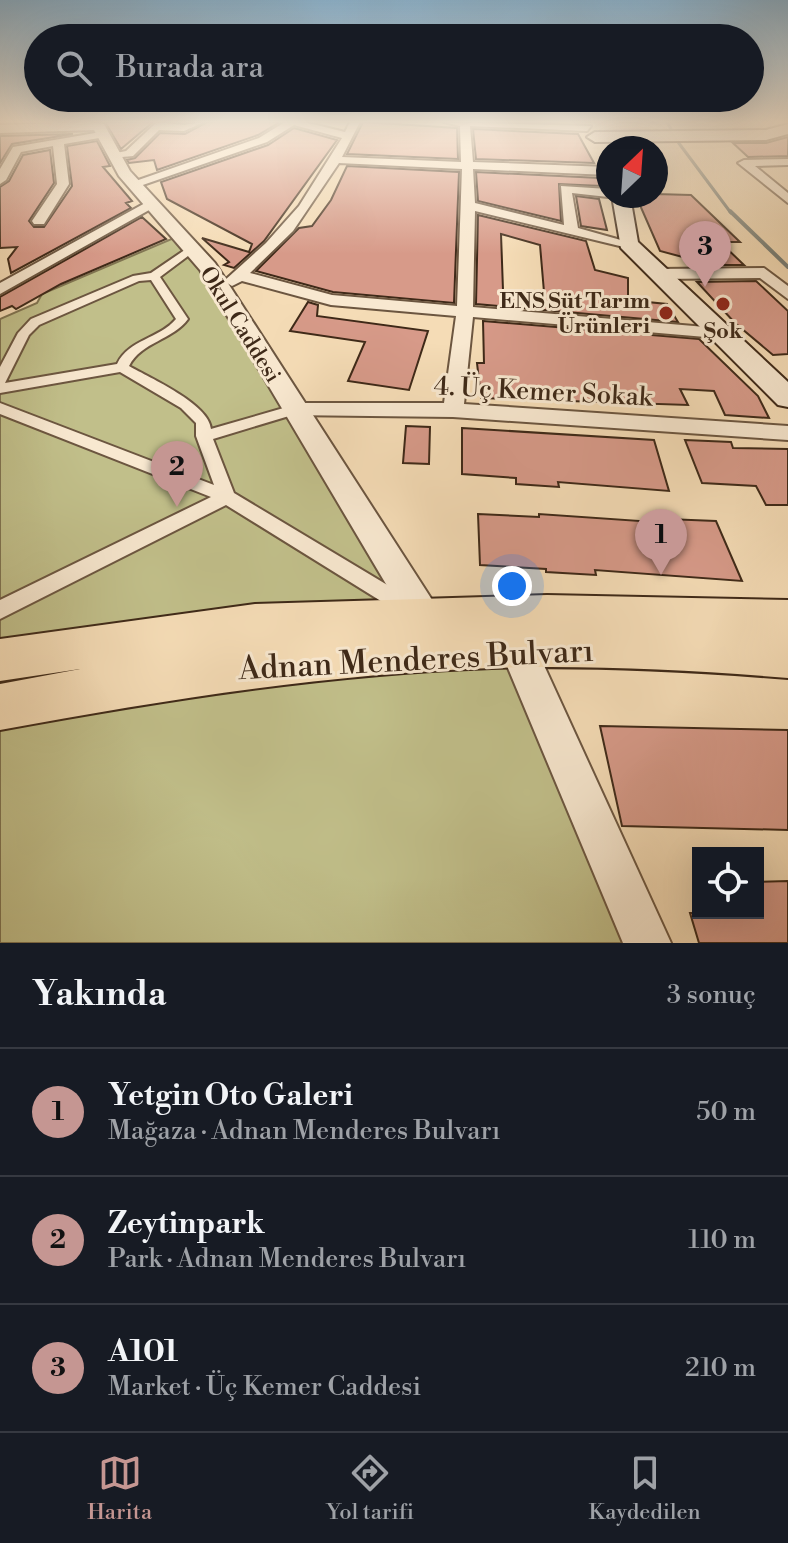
<!DOCTYPE html>
<html lang="tr">
<head>
<meta charset="utf-8">
<style>
  body { margin:0; font-family:"Libre Bodoni",serif; background:#242831; color:#f1f3f6 }
  .controls { position:absolute; right:24px; bottom:24px; display:grid; overflow:hidden; border-radius:0px; box-shadow:0 8px 32px #0002 }
  .controls button { width:72px; height:72px; display:grid; place-items:center; padding:0; border:0; border-bottom:2px solid #363941; background:#171b24; color:#f1f3f6; font:40px sans-serif }
  .compass { position:absolute; left:596px; top:136px; width:72px; height:72px; border-radius:50%; background:#171b24; box-shadow:0 8px 32px #0002; rotate:25deg }
  .you { position:absolute; left:512px; top:586px; width:28px; height:28px; margin:-20px; border:6px solid #fff; border-radius:50%; background:#1a73e8; box-shadow:0 0 0 12px #1a73e833 }
  .badge { display:grid; place-items:center; width:52px; height:52px; border-radius:50%; background:#c59692; color:#111; font-size:26px; font-weight:700 }
  .pin { position:absolute; translate:-50% -66px; filter:drop-shadow(0 2px 4px #0008) }
  .pin::after { content:''; position:absolute; top:42px; width:28px; height:24px; background:inherit; clip-path:polygon(0 0,100% 0,50% 100%) }
  .list { margin:0; padding:0; list-style:none }
  h2 { display:flex; justify-content:space-between; align-items:center; height:104px; margin:0; padding:0 32px; font-size:34px }
  h2 small { font-size:26px; font-weight:400; color:#9ea1a6 }
  .list li { display:grid; grid-template-columns:52px 1fr auto; gap:24px; align-items:center; box-sizing:border-box; height:128px; padding:0 32px; border-top:2px solid #363941 }
  .list b { display:block; font-size:30px; white-space:nowrap }
  .list p { margin:0; font-size:26px; white-space:nowrap; color:#9ea1a6 }
  .list em { font-size:26px; font-style:normal; color:#9ea1a6 }
  .icon { flex:none; width:44px; height:44px; fill:none; stroke:currentColor; stroke-width:2; stroke-linecap:round; stroke-linejoin:round }
  .map { position:relative; flex:none; width:788px; height:943px; overflow:hidden }
  .search { position:absolute; background:#171b24; box-shadow:0 8px 32px #0002; left:24px; right:24px; top:24px; height:88px; display:flex; align-items:center; gap:20px; box-sizing:border-box; padding:0 28px; border-radius:44px; color:#9ea1a6; font-size:30px }
  .sheet { height:488px; background:#171b24 }
  nav { display:flex; justify-content:space-around; align-items:center; box-sizing:border-box; height:112px; border-top:2px solid #363941; background:#171b24; font-size:22px; color:#9ea1a6 }
  nav a { display:grid; justify-items:center; gap:4px }
  nav .on { color:#c59692 }
  .map>svg:first-child { display:block }
  .green { fill:#c1bf8a; stroke:#807451; stroke-width:2 }
  .lines { fill:none; stroke-linecap:round; stroke-linejoin:round }
  .stream-far1 { stroke:#787f77; stroke-width:3 }
  .stream { stroke:#787f77; stroke-width:4 }
  .building { fill:#d79a89; stroke:#3e2918; stroke-width:2; fill-rule:evenodd }
  .pedestrian-casing { stroke:#6c5640; stroke-width:4 }
  .minor-casing { stroke:#6c5640; stroke-width:4 }
  .tertiary-casing { stroke:#6c5640; stroke-width:4 }
  .secondary-casing { stroke:#3e2918; stroke-width:4 }
  .primary-casing { stroke:#3e2918; stroke-width:4 }
  .pedestrian { fill:#f8e8d0; fill-rule:evenodd }
  .minor { fill:#f8e8d0; fill-rule:evenodd }
  .tertiary { fill:#f8e8d0; fill-rule:evenodd }
  .secondary { fill:#f8e8d0; fill-rule:evenodd }
  .primary { fill:#f5dcb6; fill-rule:evenodd }
  .poi-dot { fill:#8f2418; stroke:#f8e8d0; stroke-width:3 }
  .labels { text-anchor:middle; stroke-width:6; stroke-linejoin:round; paint-order:stroke }
  .far-poi-label { font-size:22px; font-weight:bold; fill:#3e2918; stroke:#f8e8d0; text-anchor:end }
  .far-street-label { font-size:22px; fill:#3e2918; stroke:#f8e8d0 }
  .street-label { font-size:26px; fill:#3e2918; stroke:#f8e8d0 }
  .near-street-label { font-size:32px; fill:#3e2918; stroke:#f8e8d0 }
</style>
</head>
<body>
<div class="map">
<svg width="788" height="943" viewBox="0 0 788 943">
  <rect width="100%" height="100%" fill="#f5dcb6"/>
  <filter id="stains"><feTurbulence type="fractalNoise" baseFrequency=".0025" numOctaves="4"/><feColorMatrix values="0 0 0 0 .2 0 0 0 0 .09 0 0 0 0 .02 0 0 0 .5 -.17"/></filter>
  <radialGradient id="worn" r=".72"><stop offset=".6" stop-color="#630" stop-opacity="0"/><stop offset="1" stop-color="#630" stop-opacity=".3"/></radialGradient>
  <!-- green -->
  <path class="green" d="M 181,235 L 424,617 L 0,660 L 0,319 L 37,303 L 42,294 Z
    M 518,649 L 647,943 L 0,943 L 0,707 Z"/>
  <g class="lines">
    <!-- stream-far1 -->
    <path class="stream-far1" d="M 667,122 L 672,131
      M 678,142 L 731,213"/>
    <!-- stream -->
    <path class="stream" d="M 730,211 L 788,267"/>
  </g>
  <!-- building -->
  <path class="building" d="M 105,122 L 153,122 L 121,149 Z
    M 207,122 L 280,122 L 258,135 L 157,170 L 154,160 L 129,163 L 127,160 L 135,158 L 160,133 L 185,134 Z
    M 363,122 L 457,128 L 458,159 L 347,154 Z
    M 294,128 L 337,140 L 264,241 L 234,268 L 224,265 L 229,262 L 202,238 L 249,252 L 252,244 L 167,199 L 161,182 L 268,145 Z
    M 473,129 L 578,134 L 594,163 L 476,159 Z
    M 73,134 L 12,144 L 0,163 L 0,136 Z
    M 788,137 L 788,156 L 748,157 L 733,143 L 766,143 Z
    M 97,141 L 110,166 L 103,167 L 132,201 L 126,203 L 131,208 L 11,273 L 8,259 L 17,247 L 0,248 L 0,187 L 9,181 L 23,155 L 50,150 L 54,183 L 29,221 L 34,227 L 44,227 L 72,186 L 67,146 Z
    M 347,166 L 459,172 L 454,303 L 333,292 L 256,271 L 299,228 L 312,226 L 331,200 Z
    M 476,172 L 600,178 L 602,186 L 559,184 L 561,221 L 478,201 Z
    M 656,194 L 691,195 L 740,242 L 720,242 L 744,265 L 713,265 L 660,251 L 636,196 Z
    M 576,196 L 599,199 L 607,230 L 581,226 Z
    M 478,215 L 586,241 L 595,270 L 628,278 L 628,300 L 667,304 L 678,322 L 476,304 ZM 501,234 L 540,245 L 544,292 L 503,290 Z
    M 142,217 L 166,239 L 61,284 L 16,309 L 12,306 L 0,311 L 0,297 Z
    M 756,281 L 788,311 L 788,354 L 773,355 L 735,323 L 697,282 Z
    M 308,302 L 318,305 L 317,316 L 428,331 L 409,390 L 348,381 L 365,342 L 290,331 Z
    M 483,321 L 699,339 L 758,396 L 769,418 L 725,415 L 714,391 L 680,389 L 688,405 L 481,398 L 477,363 L 484,363 Z
    M 406,426 L 430,427 L 429,464 L 403,463 Z
    M 462,428 L 654,440 L 669,491 L 558,482 L 559,487 L 516,484 L 516,478 L 462,474 Z
    M 685,440 L 731,442 L 733,448 L 788,449 L 788,505 L 766,505 L 756,486 L 702,483 Z
    M 478,514 L 539,517 L 539,514 L 668,523 L 667,519 L 716,521 L 742,581 L 595,570 L 596,575 L 546,572 L 546,569 L 480,565 Z
    M 600,726 L 788,730 L 788,830 L 622,826 Z
    M 788,881 L 788,943 L 699,943 L 690,913 L 758,913 L 758,882 Z"/>
  <g class="lines">
    <defs>
      <path id="pedestrian" d="M 192,245 L 197,248 L 196,250 L 160,277 L 188,319 C 173,340 141,342 129,366 C 150,378 209,404 211,429 L 294,405 L 299,407 L 301,410 L 299,413 L 213,439 L 234,493 L 419,604 L 422,610 L 419,616 L 412,619 L 405,616 L 226,505 L 0,619 L 0,600 L 211,497 L 0,414 L 0,403 L 214,485 L 196,436 L 196,423 L 181,408 L 120,372 L 0,393 L 0,367 L 18,333 L 31,319 L 133,276 L 151,273 ZM 151,280 L 176,319 C 159,339 129,339 117,364 L 5,383 L 29,335 L 39,325 L 139,281 Z"/>
      <path id="minor" d="M 157,122 L 183,125 L 204,122 L 184,131 L 159,130 L 133,156 L 111,158 L 111,154 L 126,151 Z
        M 285,122 L 304,122 L 345,132 L 350,122 L 360,122 L 342,157 L 461,162 L 460,126 L 444,122 L 591,126 L 587,131 L 470,126 L 473,162 L 608,167 L 608,175 L 473,169 L 475,203 L 564,225 L 561,186 L 608,189 L 608,196 L 611,196 L 608,197 L 572,193 L 578,228 L 635,244 L 628,248 L 475,211 L 473,307 L 717,328 L 726,333 L 717,338 L 473,317 L 464,404 L 788,426 L 788,440 L 453,417 L 287,415 L 284,410 L 287,405 L 294,403 L 444,403 L 456,316 L 331,305 L 242,281 L 232,286 L 224,281 L 266,243 L 299,206 L 342,138 L 294,125 L 267,142 L 137,187 L 127,184 L 259,138 ZM 339,163 L 462,169 L 457,306 L 332,295 L 250,273 L 293,231 Z
        M 101,132 L 105,137 L 64,144 L 69,184 L 44,224 L 34,224 L 32,221 L 57,184 L 53,146 L 21,152 L 6,180 L 0,184 L 0,169 L 13,147 Z
        M 788,159 L 788,165 L 755,166 L 788,193 L 788,203 L 738,163 L 744,160 Z
        M 147,202 L 158,205 L 0,294 L 0,283 Z
        M 764,268 L 788,286 L 788,299 L 760,278 L 656,279 L 648,274 L 656,269 Z"/>
      <path id="tertiary" d="M 93,122 L 104,124 L 130,171 L 215,263 L 436,606 L 441,617 L 436,628 L 424,633 L 412,628 L 200,270 L 119,176 L 94,130 L 0,133 L 0,125 Z
        M 518,632 L 531,637 L 671,943 L 623,943 L 500,649 L 505,637 Z"/>
      <path id="secondary" d="M 788,124 L 788,134 L 766,140 L 595,142 L 587,137 L 595,132 L 766,130 Z
        M 612,196 L 630,196 L 638,242 L 788,382 L 788,407 L 778,405 L 621,248 Z"/>
      <path id="primary" d="M 547,595 L 788,600 L 788,678 C 689,670 591,665 492,668 C 326,674 163,700 0,730 L 0,684 L 80,669 L 0,681 L 0,639 L 255,604 Z"/>
    </defs>
    <!-- pedestrian casing -->
    <use href="#pedestrian" class="pedestrian-casing"/>
    <!-- minor casing -->
    <use href="#minor" class="minor-casing"/>
    <!-- tertiary casing -->
    <use href="#tertiary" class="tertiary-casing"/>
    <!-- secondary casing -->
    <use href="#secondary" class="secondary-casing"/>
    <!-- primary casing -->
    <use href="#primary" class="primary-casing"/>
    <!-- pedestrian -->
    <use href="#pedestrian" class="pedestrian"/>
    <!-- minor -->
    <use href="#minor" class="minor"/>
    <!-- tertiary -->
    <use href="#tertiary" class="tertiary"/>
    <!-- secondary -->
    <use href="#secondary" class="secondary"/>
    <!-- primary -->
    <use href="#primary" class="primary"/>
  </g>
  <!-- sky -->
  <linearGradient id="sky" x2="0" y2="1"><stop stop-color="#8bb6d4"/><stop offset="0.48" stop-color="#faefde"/><stop offset="1" stop-color="#faefde" stop-opacity="0"/></linearGradient>
  <rect width="788" height="254" fill="url(#sky)"/>
  <!-- markers -->
  <g class="poi-dot">
    <circle cx="723" cy="304" r="8"/>
    <circle cx="666" cy="313" r="8"/>
  </g>
  <g class="labels">
    <!-- far-poi labels -->
    <g class="far-poi-label">
      <text x="650" y="308">ENS Süt Tarım<tspan x="650" dy="25">Ürünleri</tspan></text>
      <text x="723" y="338" text-anchor="middle">Şok</text>
    </g>
    <!-- far-street labels -->
    <g class="far-street-label">
      <text transform="translate(241 324) rotate(58)" y="8">Okul Caddesi</text>
    </g>
    <!-- street labels -->
    <g class="street-label">
      <text transform="translate(543 391) rotate(3)" y="9">4. Üç Kemer Sokak</text>
    </g>
    <!-- near-street labels -->
    <g class="near-street-label">
      <text transform="translate(416 659) rotate(-3)" y="11">Adnan Menderes Bulvarı</text>
    </g>
  </g>
  <rect width="100%" height="100%" filter="url(#stains)"/>
  <rect width="100%" height="100%" fill="url(#worn)"/>
</svg>
<div class="controls">
<button><svg class="icon" aria-label="locate" viewBox="0 0 24 24"><circle cx="12" cy="12" r="6"/><path d="M12 2v4M12 18v4M2 12h4M18 12h4"/></svg></button>
</div>
<svg class="compass" viewBox="-18 -18 36 36"><path d="M0-13l5 13h-10z" fill="#e53935"/><path d="M0 13l5-13h-10z" fill="#9ea1a6"/></svg>
<div class="you"></div>
<div class="pin badge" style="left:661px;top:575px">1</div>
<div class="pin badge" style="left:177px;top:507px">2</div>
<div class="pin badge" style="left:705px;top:287px">3</div>
<div class="search"><svg class="icon" aria-label="search" viewBox="0 0 24 24"><circle cx="10" cy="10" r="6"/><path d="M15 15l6 6"/></svg>Burada ara</div>
</div>
<section class="sheet">
<h2>Yakında<small>3 sonuç</small></h2>
<ul class="list">
<li><span class="badge">1</span><div><b>Yetgin Oto Galeri</b><p>Mağaza · Adnan Menderes Bulvarı</p></div><em>50 m</em></li>
<li><span class="badge">2</span><div><b>Zeytinpark</b><p>Park · Adnan Menderes Bulvarı</p></div><em>110 m</em></li>
<li><span class="badge">3</span><div><b>A101</b><p>Market · Üç Kemer Caddesi</p></div><em>210 m</em></li>
</ul>
</section>
<nav>
<a class="on"><svg class="icon" aria-label="map" viewBox="0 0 24 24"><path d="M3 6l6-2 6 2 6-2v14l-6 2-6-2-6 2zM9 4v14M15 6v14"/></svg>Harita</a>
<a><svg class="icon" aria-label="directions" viewBox="0 0 24 24"><path d="M12 3l9 9-9 9-9-9zM9 14v-3h6M13 9l2 2-2 2"/></svg>Yol tarifi</a>
<a><svg class="icon" aria-label="saved" viewBox="0 0 24 24"><path d="M7 4h10v16l-5-4-5 4z"/></svg>Kaydedilen</a>
</nav>
</body>
</html>
